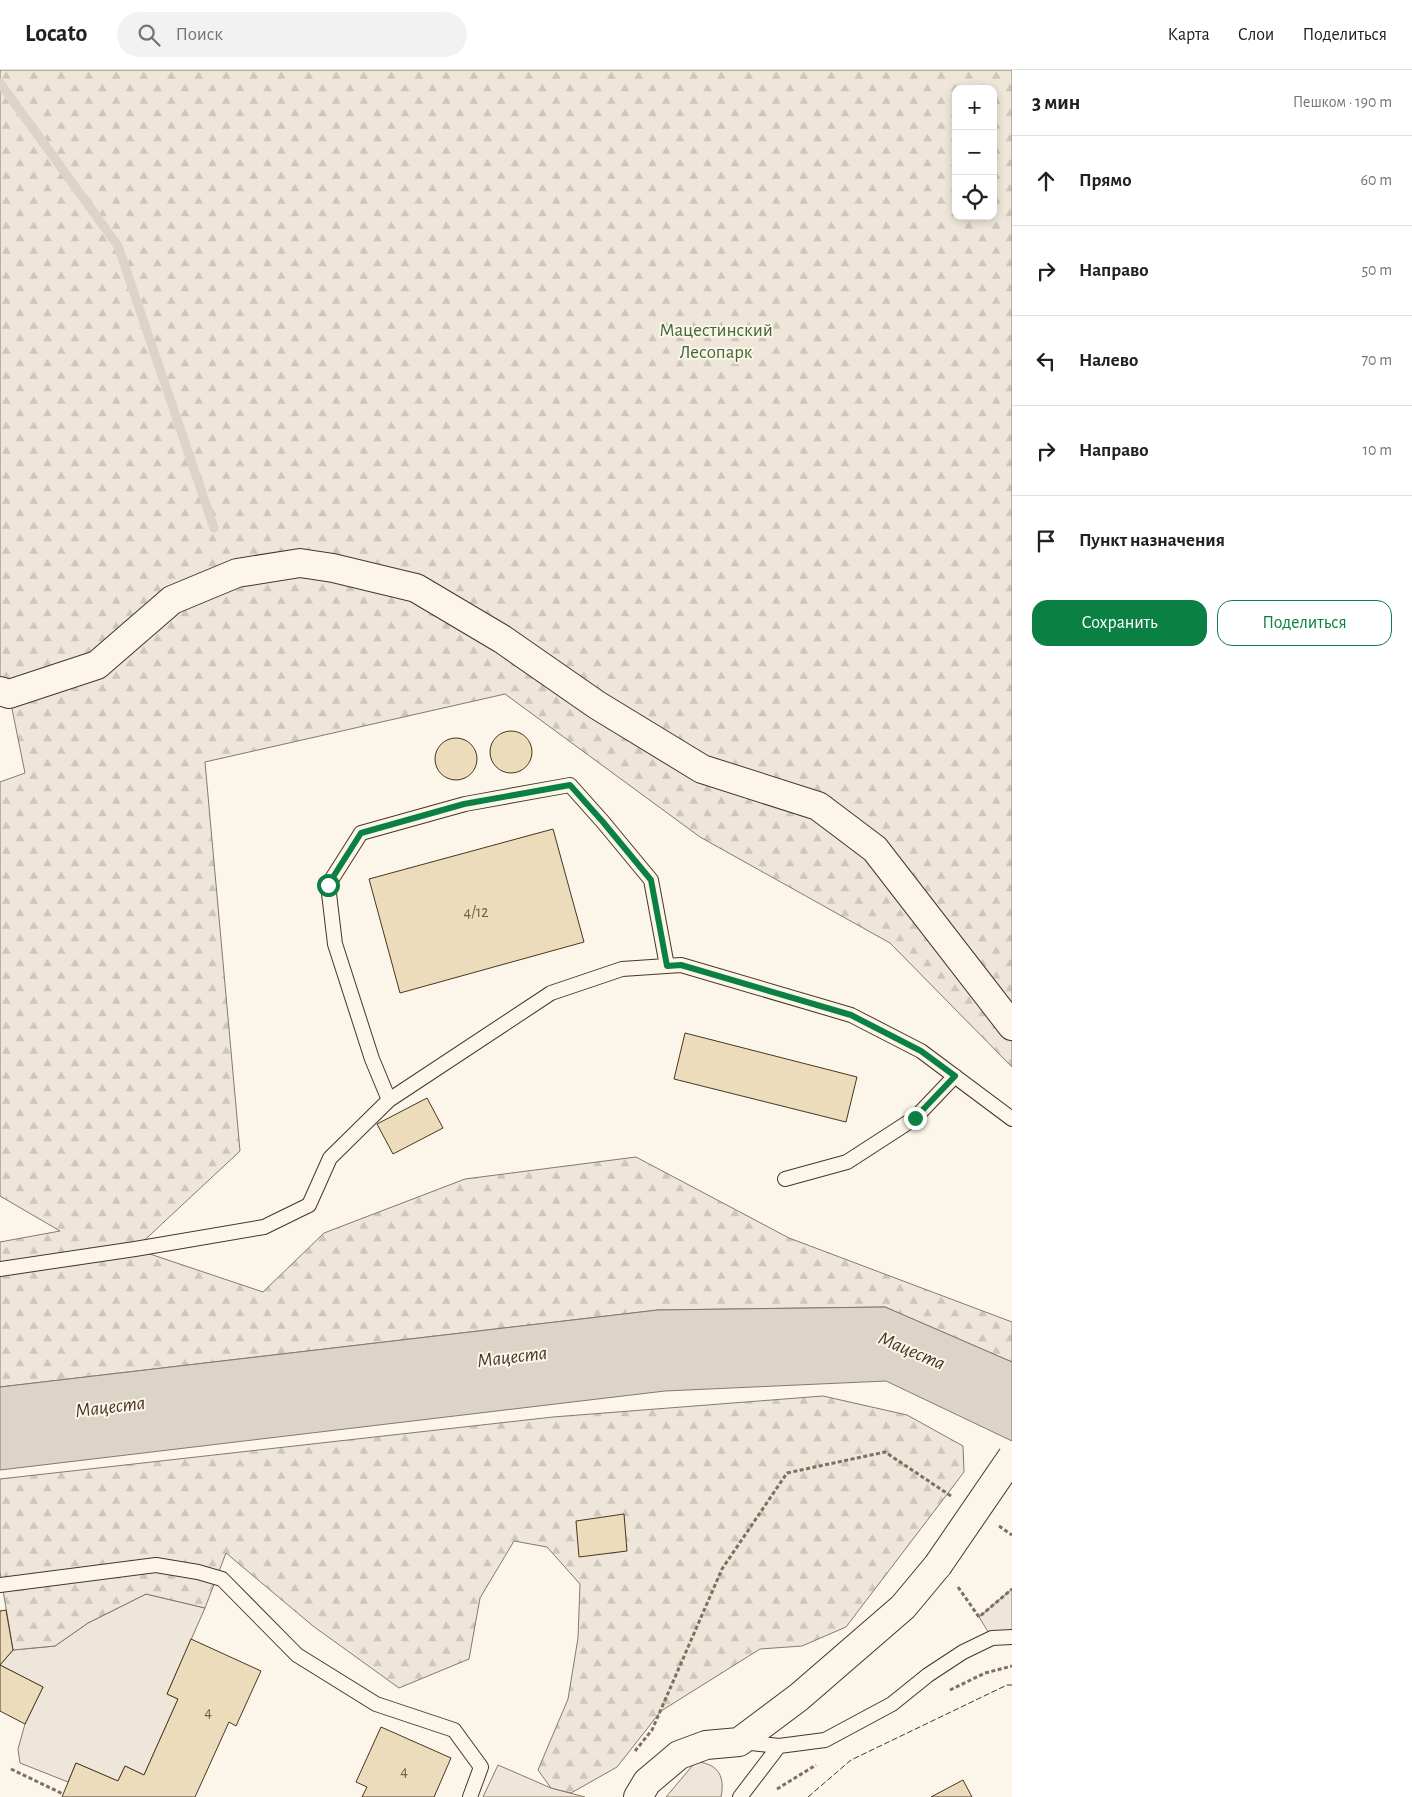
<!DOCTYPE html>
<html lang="ru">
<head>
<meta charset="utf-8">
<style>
  body { margin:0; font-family:"Alegreya Sans",sans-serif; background:#f2f2f2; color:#202124 }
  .controls { position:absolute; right:15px; top:15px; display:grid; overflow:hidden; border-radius:10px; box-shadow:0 2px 8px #0003 }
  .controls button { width:45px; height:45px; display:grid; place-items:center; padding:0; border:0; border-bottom:1px solid #e0e0e0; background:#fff; color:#202124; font:25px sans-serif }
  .stop { position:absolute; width:15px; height:15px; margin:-11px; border:4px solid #0b8043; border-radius:50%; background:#fff }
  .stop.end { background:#0b8043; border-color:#fff; box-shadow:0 1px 5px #0008 }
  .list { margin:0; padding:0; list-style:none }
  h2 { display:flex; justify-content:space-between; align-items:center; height:65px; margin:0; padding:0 20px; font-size:21px }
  h2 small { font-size:16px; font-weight:400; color:#757577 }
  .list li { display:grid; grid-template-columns:32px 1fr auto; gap:15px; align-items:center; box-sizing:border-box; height:90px; padding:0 20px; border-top:1px solid #e0e0e0 }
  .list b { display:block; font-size:19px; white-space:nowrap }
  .list em { font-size:16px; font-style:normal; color:#757577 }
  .actions { display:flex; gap:10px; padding:15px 20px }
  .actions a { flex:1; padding:11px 0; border:1px solid #0b8043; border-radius:15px; text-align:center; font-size:18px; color:#0b8043 }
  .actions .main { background:#0b8043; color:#fff }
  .icon { flex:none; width:28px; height:28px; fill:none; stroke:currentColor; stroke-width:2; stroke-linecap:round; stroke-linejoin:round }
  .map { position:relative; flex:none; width:1012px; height:1727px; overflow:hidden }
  header { display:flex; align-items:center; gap:30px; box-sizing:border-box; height:70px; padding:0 25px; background:#fff; border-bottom:1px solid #e0e0e0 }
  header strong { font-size:24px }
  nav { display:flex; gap:28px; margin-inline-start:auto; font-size:18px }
  .search { width:350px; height:45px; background:#f2f2f2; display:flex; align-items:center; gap:12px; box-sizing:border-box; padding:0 18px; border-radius:28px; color:#757577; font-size:19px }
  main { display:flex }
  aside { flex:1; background:#fff }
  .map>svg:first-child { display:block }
  .grass { fill:#ede6d9; stroke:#887966 }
  .forest { fill:url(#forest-firs); stroke:#887966; fill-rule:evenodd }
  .water { fill:#dcd4c6; stroke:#887966 }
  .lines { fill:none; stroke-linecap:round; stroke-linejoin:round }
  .stream { stroke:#dcd4c6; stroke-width:9 }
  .building { fill:#ecdcbc; stroke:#4a3520 }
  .lane-casing { stroke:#4a3520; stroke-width:16 }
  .secondary-casing { stroke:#4a3520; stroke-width:30 }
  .path { stroke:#7f6f5c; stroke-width:3; stroke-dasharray:4 2.5; stroke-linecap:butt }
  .lane { stroke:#fbf6e9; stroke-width:14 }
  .secondary { stroke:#fbf6e9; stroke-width:28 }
  .secondary-bridge-casing { stroke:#4a3520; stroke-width:30; stroke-linecap:butt }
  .secondary-bridge { stroke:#fbf6e9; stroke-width:28 }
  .fence { stroke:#4a3520; stroke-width:1; stroke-dasharray:6 2.5; stroke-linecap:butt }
  .route { stroke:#0b8043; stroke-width:6 }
  .labels { text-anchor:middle; stroke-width:4; stroke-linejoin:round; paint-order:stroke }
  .number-label { font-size:16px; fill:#725f47 }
  .park-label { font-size:19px; fill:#436837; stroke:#fbf6e9 }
  .water-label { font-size:20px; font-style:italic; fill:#4a3520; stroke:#fbf6e9 }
</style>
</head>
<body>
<header>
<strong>Locato</strong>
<div class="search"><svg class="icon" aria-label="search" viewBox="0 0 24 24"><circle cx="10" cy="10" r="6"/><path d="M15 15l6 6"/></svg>Поиск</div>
<nav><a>Карта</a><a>Слои</a><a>Поделиться</a></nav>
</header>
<main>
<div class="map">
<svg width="1012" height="1727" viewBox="0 0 1012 1727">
  <defs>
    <pattern id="forest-firs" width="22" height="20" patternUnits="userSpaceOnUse" patternTransform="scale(1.25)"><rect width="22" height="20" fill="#ede6d9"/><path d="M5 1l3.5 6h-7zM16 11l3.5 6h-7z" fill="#cdc6ba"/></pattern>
  </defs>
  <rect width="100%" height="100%" fill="#fbf6e9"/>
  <!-- grass -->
  <path class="grass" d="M 1012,1519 L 1012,1567 L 992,1568 L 979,1547 Z
    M 146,1524 L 205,1538 L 167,1624 L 178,1629 L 144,1705 L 125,1696 L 118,1711 L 76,1693 L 68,1712 L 20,1693 L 18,1679 L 25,1654 L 43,1617 L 0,1595 L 13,1580 L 55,1576 L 88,1553 Z
    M 699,1692 C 719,1695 725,1707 721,1727 L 666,1727 L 693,1695 Z
    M 498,1695 L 551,1718 L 585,1727 L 483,1727 Z"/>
  <!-- forest -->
  <path class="forest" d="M 0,0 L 1012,0 L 1012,997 L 890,873 L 700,767 L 505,624 L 205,692 L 240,1081 L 135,1179 L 263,1222 L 324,1163 L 465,1109 L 636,1087 L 789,1168 L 1012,1252 L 1012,1292 L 885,1237 L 658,1240 L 0,1317 L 0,1172 L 60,1161 L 0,1126 L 0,712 L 25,703 L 9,624 L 0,621 ZM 956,19 L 993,19 L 993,146 L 956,146 Z
    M 823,1326 L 907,1345 L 963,1376 L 964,1402 L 846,1557 L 802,1576 L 760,1579 L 661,1641 L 617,1697 L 571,1723 L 551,1718 L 538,1700 L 568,1629 L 578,1568 L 580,1514 L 547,1477 L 514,1471 L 480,1528 L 469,1589 L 399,1618 L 313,1556 L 226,1483 L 205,1538 L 146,1524 L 88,1553 L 55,1576 L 13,1580 L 0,1502 L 0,1409 L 553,1347 Z"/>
  <!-- water -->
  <path class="water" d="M 885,1237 L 1012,1292 L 1012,1371 L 886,1311 L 665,1321 L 0,1400 L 0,1317 L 658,1240 Z"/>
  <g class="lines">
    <!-- stream -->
    <path class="stream" d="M 0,13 L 118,176 L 214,458"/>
  </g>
  <!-- building -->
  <path class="building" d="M490 682a21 21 0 1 1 42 0a21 21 0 1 1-42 0Z
    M435 689a21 21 0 1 1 42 0a21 21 0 1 1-42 0Z
    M 553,759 L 584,872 L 400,923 L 369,809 Z
    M 685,963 L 857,1007 L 846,1052 L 674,1009 Z
    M 427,1028 L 443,1058 L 393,1084 L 377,1054 Z
    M 624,1444 L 627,1481 L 579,1487 L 576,1451 Z
    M 6,1540 L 13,1580 L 0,1595 L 43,1617 L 25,1654 L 0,1641 L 0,1541 Z
    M 191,1569 L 261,1601 L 236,1656 L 229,1652 L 195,1727 L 62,1727 L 76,1693 L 118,1711 L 125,1696 L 144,1705 L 178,1629 L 167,1624 Z
    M 381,1657 L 451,1688 L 434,1727 L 362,1727 L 367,1717 L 356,1712 Z
    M 963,1710 L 972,1727 L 931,1727 Z"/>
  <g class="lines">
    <defs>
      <path id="lane" d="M 389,1030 L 372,989 L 335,874 L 328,815 L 361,763 L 465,734 L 570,715 L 603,752 L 651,810 L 667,896
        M 785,1109 L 847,1092 L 915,1048 L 955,1006
        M 0,1199 L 135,1179 L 264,1157 L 309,1135 L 330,1088 L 389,1030 L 551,923 L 622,899 L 681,895 L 851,945 L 921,981 L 1012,1049
        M 0,1515 L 156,1495 L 198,1502 L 222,1509 L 297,1585 L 376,1634 L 454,1660 L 481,1697 L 470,1727
        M 742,1672 L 779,1676 L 825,1670 L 892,1634 L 928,1605 L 963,1582 L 992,1568 L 1012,1567
        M 740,1727 L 779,1676"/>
      <path id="secondary" d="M 0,621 L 9,624 L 97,595 L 172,530 L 237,503 L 300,493 L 333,498 L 416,518 L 502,569 L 597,635 L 702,699 L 818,736 L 875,779 L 1012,956
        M 638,1727 L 647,1712 L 679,1685 L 706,1675 L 739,1672 L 799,1627 L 903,1537 L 938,1495"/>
    </defs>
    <!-- lane casing -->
    <use href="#lane" class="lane-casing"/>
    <!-- secondary casing -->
    <use href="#secondary" class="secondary-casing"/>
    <!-- path -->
    <path class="path" d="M 999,1456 L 1012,1465
      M 958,1517 L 979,1547 L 1012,1519
      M 950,1620 L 985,1603 L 1012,1596
      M 635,1681 L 652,1660 L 722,1499 L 787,1403 L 885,1382 L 951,1426
      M 11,1699 L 63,1724
      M 777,1719 L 816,1695"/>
    <!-- lane -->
    <use href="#lane" class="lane"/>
    <!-- secondary -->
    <use href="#secondary" class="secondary"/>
    <defs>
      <path id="secondary-bridge" d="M 938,1495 L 1012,1387"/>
    </defs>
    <!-- secondary-bridge casing -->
    <use href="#secondary-bridge" class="secondary-bridge-casing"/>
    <!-- secondary-bridge -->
    <use href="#secondary-bridge" class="secondary-bridge"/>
    <!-- fence -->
    <path class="fence" d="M 808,1727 L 851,1690 L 1007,1615 L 1012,1615"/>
  </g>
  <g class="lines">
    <!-- route -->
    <path class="route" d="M 328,815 L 361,763 L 464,734 L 570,715 L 603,752 L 651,810 L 667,896 L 681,895 L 851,945 L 921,981 L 955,1006 L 915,1048"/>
  </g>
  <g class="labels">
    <!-- number labels -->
    <g class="number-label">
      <text x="476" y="847">4/12</text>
      <text x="208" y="1647">4</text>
      <text x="404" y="1706">4</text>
    </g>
    <!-- park labels -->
    <g class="park-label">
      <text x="716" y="266">Мацестинский<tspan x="716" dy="22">Лесопарк</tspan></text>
    </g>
    <!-- water labels -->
    <g class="water-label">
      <text transform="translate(912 1280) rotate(23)" y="7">Мацеста</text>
      <text transform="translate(512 1286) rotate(-7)" y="7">Мацеста</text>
      <text transform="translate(110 1336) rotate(-7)" y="7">Мацеста</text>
    </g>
  </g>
</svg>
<div class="controls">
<button>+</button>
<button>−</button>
<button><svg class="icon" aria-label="locate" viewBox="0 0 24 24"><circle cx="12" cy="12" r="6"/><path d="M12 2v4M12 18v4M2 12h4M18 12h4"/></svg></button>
</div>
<div class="stop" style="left:328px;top:815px"></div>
<div class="stop end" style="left:915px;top:1048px"></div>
</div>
<aside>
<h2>3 мин<small>Пешком · 190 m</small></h2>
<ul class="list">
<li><svg class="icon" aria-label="ahead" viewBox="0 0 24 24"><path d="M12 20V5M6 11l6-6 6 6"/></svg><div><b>Прямо</b></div><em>60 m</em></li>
<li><svg class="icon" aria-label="right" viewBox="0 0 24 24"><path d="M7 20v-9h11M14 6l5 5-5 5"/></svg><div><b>Направо</b></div><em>50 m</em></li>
<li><svg class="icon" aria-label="left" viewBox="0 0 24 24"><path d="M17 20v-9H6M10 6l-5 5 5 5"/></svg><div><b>Налево</b></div><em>70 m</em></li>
<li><svg class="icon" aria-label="right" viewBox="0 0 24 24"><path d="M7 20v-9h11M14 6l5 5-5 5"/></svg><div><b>Направо</b></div><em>10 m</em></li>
<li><svg class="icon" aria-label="arrive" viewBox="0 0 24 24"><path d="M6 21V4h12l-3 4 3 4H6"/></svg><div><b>Пункт назначения</b></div></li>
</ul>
<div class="actions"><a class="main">Сохранить</a><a>Поделиться</a></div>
</aside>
</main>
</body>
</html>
